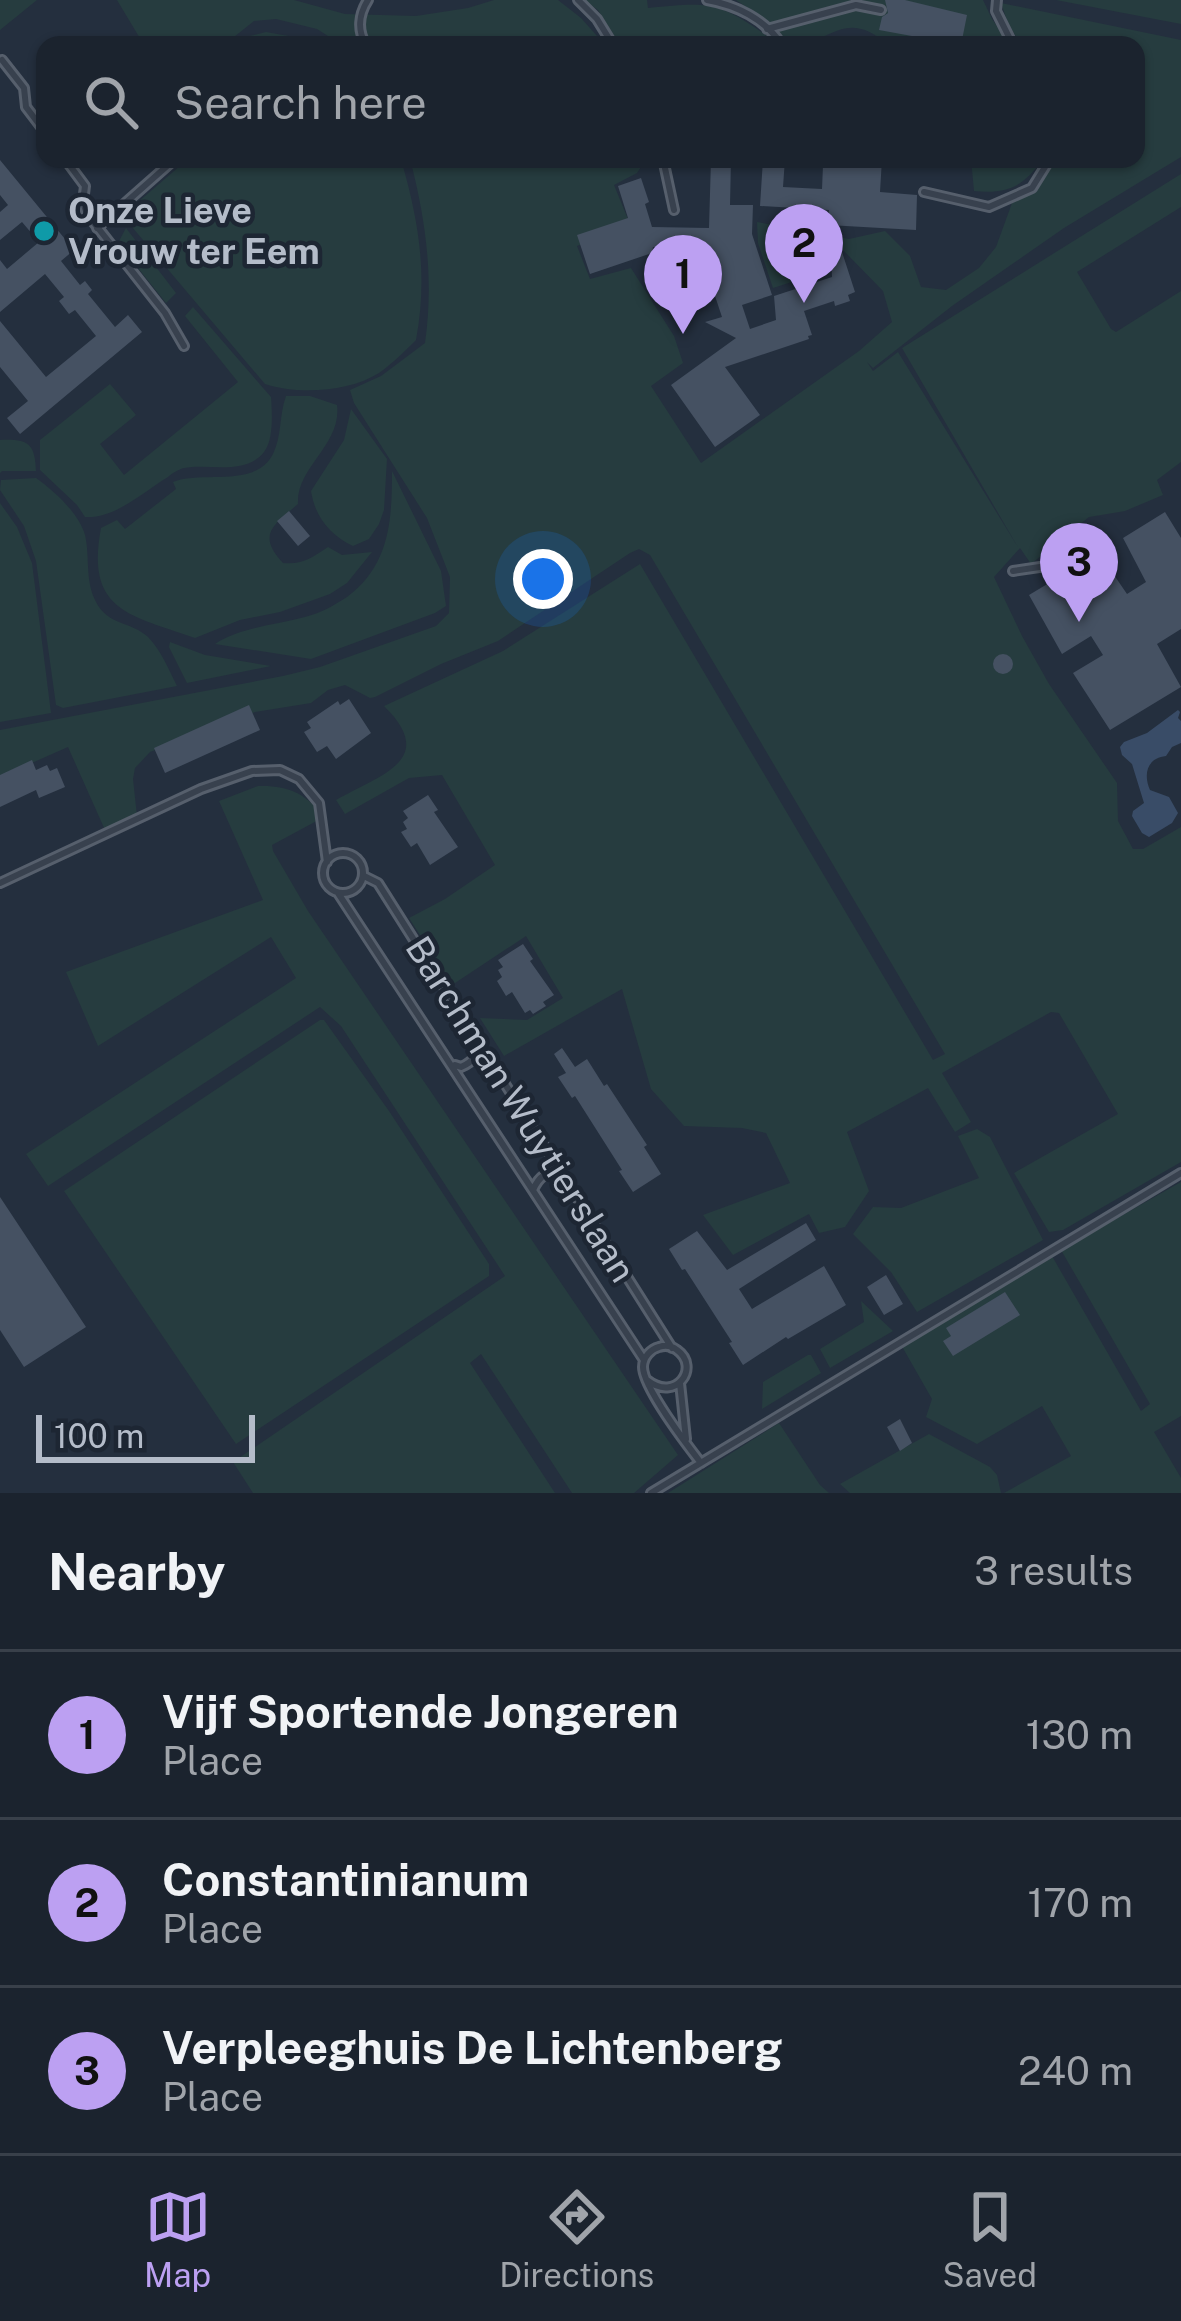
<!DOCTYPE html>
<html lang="en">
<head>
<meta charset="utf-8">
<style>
  body { margin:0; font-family:"Public Sans",sans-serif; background:#282f3a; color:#f1f3f6 }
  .scale { position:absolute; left:36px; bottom:30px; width:219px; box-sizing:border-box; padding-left:12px; border:6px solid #b4bcc9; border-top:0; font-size:33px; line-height:42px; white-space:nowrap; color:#b4bcc9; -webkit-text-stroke:9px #1d2633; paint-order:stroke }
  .you { position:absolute; left:543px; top:579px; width:42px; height:42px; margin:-30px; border:9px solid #fff; border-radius:50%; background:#1a73e8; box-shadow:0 0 0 18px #1a73e833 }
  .badge { display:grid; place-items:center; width:78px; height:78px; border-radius:50%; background:#bca0f2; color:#111; font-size:39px; font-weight:700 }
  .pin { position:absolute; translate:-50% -99px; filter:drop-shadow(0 3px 6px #0008) }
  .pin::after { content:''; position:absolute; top:63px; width:42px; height:36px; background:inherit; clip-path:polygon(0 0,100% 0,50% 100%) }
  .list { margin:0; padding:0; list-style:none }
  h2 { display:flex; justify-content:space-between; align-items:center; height:156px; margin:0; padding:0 48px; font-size:51px }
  h2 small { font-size:39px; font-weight:400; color:#a0a4aa }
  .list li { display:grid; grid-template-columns:78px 1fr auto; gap:36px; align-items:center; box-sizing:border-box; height:168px; padding:0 48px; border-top:3px solid #39404a }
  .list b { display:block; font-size:45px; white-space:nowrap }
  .list p { margin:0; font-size:39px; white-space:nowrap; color:#a0a4aa }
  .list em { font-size:39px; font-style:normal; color:#a0a4aa }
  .icon { flex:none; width:66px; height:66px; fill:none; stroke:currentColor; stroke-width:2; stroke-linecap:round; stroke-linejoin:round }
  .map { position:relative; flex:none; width:1181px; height:1493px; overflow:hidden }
  .search { position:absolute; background:#1b232e; box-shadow:0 3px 9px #0004; left:36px; right:36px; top:36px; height:132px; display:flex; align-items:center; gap:30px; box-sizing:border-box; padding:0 42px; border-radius:24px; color:#a0a4aa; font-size:45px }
  .sheet { height:660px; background:#1b232e }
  nav { display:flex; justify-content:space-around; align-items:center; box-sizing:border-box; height:168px; border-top:3px solid #39404a; background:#1b232e; font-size:33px; color:#a0a4aa }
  nav a { display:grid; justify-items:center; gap:6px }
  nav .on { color:#bca0f2 }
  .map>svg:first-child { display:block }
  .green { fill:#263c3f }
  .water { fill:#394c67 }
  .building { fill:#455162 }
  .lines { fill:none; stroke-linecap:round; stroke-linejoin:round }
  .service-casing { stroke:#565f6c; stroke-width:12 }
  .service { stroke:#38414e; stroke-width:6 }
  .culture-dot { fill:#0f9aa8; stroke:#1d2633; stroke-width:4.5 }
  .labels { text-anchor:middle; stroke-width:9; stroke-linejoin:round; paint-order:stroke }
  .poi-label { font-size:36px; font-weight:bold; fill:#b4bcc9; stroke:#1d2633; text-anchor:start }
  .street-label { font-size:36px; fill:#b4bcc9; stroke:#1d2633 }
</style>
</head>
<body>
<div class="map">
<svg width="1181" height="1493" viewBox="0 0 1181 1493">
  <rect width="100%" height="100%" fill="#242f3e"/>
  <!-- green -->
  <path class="green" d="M 0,0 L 37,0 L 0,30 Z
    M 117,0 L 294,0 L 345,14 L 416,16 L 468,8 L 494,0 L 558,0 L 581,18 L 605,45 L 342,45 L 317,29 L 276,19 L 254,21 L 224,45 L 144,45 Z
    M 584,0 L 647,0 L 648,8 C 708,2 718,1 767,36 L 769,45 L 620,45 L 598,10 Z
    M 736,0 L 983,0 L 992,19 L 1010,45 L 889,45 C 843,6 832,45 789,45 L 772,24 Z
    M 1056,0 L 1181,0 L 1181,24 Z
    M 1001,3 L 1181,40 L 1181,157 L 1064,228 L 952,306 L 873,368 L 867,362 L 873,371 L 898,352 L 1019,549 L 902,348 L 1181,174 L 1181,207 L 1077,272 L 1111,329 L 1116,332 L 1181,291 L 1181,462 L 1157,480 L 1163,495 L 1125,511 L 1089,517 L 1031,564 L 1020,548 L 994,577 L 1022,636 L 1049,684 L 1117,783 L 1118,821 L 1133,849 L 1143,849 L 1181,827 L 1181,1162 L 1063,1230 L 1049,1232 L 1014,1173 L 1118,1114 L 1059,1013 L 1051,1012 L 942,1073 L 971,1122 L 955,1132 L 928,1088 L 847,1132 L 869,1191 L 845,1227 L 819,1233 L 809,1214 L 733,1255 L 703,1215 L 790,1183 L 766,1133 L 742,1128 L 684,1126 L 651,1089 L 622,989 L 504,1056 L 480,1018 L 527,1020 L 563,998 L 526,936 L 452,985 L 409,918 L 445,899 L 495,865 L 442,775 L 409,778 L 345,814 L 336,800 C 380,775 439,760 384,706 L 503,651 L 640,564 L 933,1060 L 945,1054 L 650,555 L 639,549 L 630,553 L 498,641 L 441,664 L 375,697 L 370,698 L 345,685 L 328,690 L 311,703 L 255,712 L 150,752 L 135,768 L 133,779 L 137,816 L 105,830 L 68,747 L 0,777 L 0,730 L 283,676 L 320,667 L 436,626 L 449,613 L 450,577 L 427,518 L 354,403 L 350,390 L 381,376 L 425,343 C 434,280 426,220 410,159 L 646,159 L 637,173 L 614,185 L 630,224 L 577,246 L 590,279 L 631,268 L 674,336 L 683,363 L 651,386 L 701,463 L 859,351 L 892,322 L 883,291 L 843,250 L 830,251 L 829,270 L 773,288 L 758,243 L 757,222 L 849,239 L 885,231 L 910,256 L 921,287 L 946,290 L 979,268 L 996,247 L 1012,203 C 1032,193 1045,179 1055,159 L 1136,159 L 1136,45 L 1022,45 L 1009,26 Z
    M 266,32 L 311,40 L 318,45 L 235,45 L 246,37 Z
    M 188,159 L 401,159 C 419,222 428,275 416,340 C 405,351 392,364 379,373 C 349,392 298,395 265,384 L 132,227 L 143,225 L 130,209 Z
    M 971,159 L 1043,159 C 1023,187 1008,194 974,191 Z
    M 126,228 L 176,293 L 166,303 L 118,243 Z
    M 193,307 L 271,397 C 272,411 274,440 264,452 C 245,476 209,463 184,468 C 179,469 171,474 168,477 C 143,492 115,519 85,517 L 77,505 L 40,470 L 40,440 L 110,384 L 136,415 L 100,444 L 124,475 L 238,382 L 185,316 Z
    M 286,396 L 310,396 L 337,405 C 342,445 296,467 298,504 C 274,525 256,534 283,563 C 303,565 313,557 328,547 L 342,555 L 372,552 L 347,583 L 330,594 L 280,612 L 240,620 L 195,638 C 131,615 85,612 101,528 L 117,520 L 125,529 L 176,489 L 173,482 C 202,470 255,489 273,454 C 282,436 279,415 286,396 Z
    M 351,409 L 387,459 L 384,510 L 379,524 L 369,539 L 353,546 C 330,535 315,517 311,491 L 344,440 Z
    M 0,440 C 27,439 35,442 36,471 L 2,471 L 0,473 Z
    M 392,471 L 441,571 L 446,606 L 435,613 L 311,659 L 215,644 C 241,627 276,625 305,617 C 321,613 333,606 347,597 C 390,565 392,520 392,471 Z
    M 36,478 C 53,490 79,513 85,535 C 90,556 85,579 95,600 C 107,626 131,621 148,637 C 161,650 169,670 177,686 L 63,708 L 56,705 L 36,561 L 24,526 L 0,490 L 1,480 Z
    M 0,503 L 17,527 L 32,563 L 51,713 L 0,722 Z
    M 170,642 L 205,655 L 271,666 L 187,683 L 169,647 Z
    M 258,786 C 288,785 307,794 324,817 L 272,845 L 273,851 L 308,911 L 678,1455 L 634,1493 L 572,1493 L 481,1354 L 470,1363 L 555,1493 L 253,1493 L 233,1462 L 505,1276 L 341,1026 L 320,1007 L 48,1186 L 26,1154 L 296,978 L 271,937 L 98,1046 L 66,972 L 263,900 L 219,801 Z
    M 320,1020 L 324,1020 L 389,1111 L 489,1264 L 489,1276 L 236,1444 L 64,1191 Z
    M 977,1129 L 990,1137 L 1043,1240 L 917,1312 L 891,1272 L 853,1234 L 873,1207 L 901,1208 L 979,1178 L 958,1136 Z
    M 1181,1182 L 1181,1416 L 1154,1432 L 1181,1478 L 1181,1493 L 1004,1493 L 1071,1456 L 1042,1406 L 977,1444 L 926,1417 L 932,1399 L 900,1343 L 1052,1256 L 1141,1411 L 1150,1404 L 1061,1250 Z
    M 861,1301 L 893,1331 L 830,1368 L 820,1349 L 864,1322 Z
    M 808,1355 L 811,1355 L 821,1373 L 762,1409 L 763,1382 Z
    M 779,1423 L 820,1485 L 829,1493 L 668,1493 Z
    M 929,1434 L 990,1467 L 997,1475 L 1001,1493 L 850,1493 L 840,1484 Z"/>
  <!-- water -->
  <path class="water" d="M 1178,710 L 1180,712 L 1178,718 L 1181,721 L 1181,743 L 1172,747 L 1166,756 C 1147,758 1143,774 1150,790 L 1169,797 L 1178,813 L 1172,823 L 1149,837 L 1142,833 L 1132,816 L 1133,811 L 1144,803 L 1132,764 L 1122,755 L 1120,747 L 1124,742 L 1147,733 Z"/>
  <!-- building -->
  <path class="building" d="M 885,0 L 905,0 L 967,15 L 961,45 L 879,30 L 882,17 L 888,13 Z
    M 711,159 L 731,159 L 730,205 L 753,205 L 752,234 L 772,295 L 742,305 L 750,329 L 776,320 L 774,296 L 832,277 L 831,253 L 842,252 L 855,292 L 848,295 L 850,301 L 835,306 L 834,301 L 804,311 L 812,335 L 808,336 L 809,339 L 725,367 L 760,415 L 715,447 L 671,385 L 736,338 L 705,322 L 722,317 L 699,248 L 653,247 L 652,253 L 590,274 L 577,235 L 628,218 L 618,186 L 641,178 L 649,202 L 645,204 L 652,227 L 709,228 Z
    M 763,159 L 785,159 L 783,187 L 822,189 L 823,165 L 854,167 L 854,159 L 882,159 L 880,192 L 917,195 L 916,230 L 828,225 L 829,210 L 760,206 Z
    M 0,160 L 74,250 L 61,261 L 80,285 L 85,281 L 92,290 L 88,294 L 115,327 L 128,315 L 142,332 L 20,434 L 7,418 L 28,401 L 0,367 L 0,321 L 46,377 L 96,336 L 75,310 L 69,314 L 59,301 L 64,297 L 45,274 L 0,312 L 0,260 L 7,269 L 39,242 L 22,222 L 0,240 L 0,212 L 8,205 L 0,195 Z
    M 289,511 L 310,536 L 298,546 L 277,521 Z
    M 1165,512 L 1181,538 L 1181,629 L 1157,644 L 1181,687 L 1110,730 L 1073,673 L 1103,655 L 1091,636 L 1062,654 L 1029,595 L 1099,553 L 1127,594 L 1146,582 L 1123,538 Z
    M993 664a10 10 0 1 1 20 0a10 10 0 1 1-20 0Z
    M 349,699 L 371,733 L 336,759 L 327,746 L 317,752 L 304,732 L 311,728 L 307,722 L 338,701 L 340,705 Z
    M 249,705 L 260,730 L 165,773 L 154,748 Z
    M 32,760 L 36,770 L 47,765 L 50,771 L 57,768 L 65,787 L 39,798 L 36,790 L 0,807 L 0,775 Z
    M 428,795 L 438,810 L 434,812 L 458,847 L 430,865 L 417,843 L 411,847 L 401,832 L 407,829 L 403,822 L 408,818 L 403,811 Z
    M 523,944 L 533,959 L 530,961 L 554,995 L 543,1002 L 546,1006 L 533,1014 L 530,1010 L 525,1013 L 512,992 L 506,996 L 497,981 L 502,977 L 498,970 L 503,967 L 498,960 Z
    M 562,1048 L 575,1067 L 587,1059 L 604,1086 L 607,1084 L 647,1145 L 644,1147 L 661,1174 L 633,1192 L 619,1171 L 622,1170 L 575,1096 L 572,1098 L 558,1077 L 566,1073 L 554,1054 Z
    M 0,1197 L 86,1327 L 24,1367 L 0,1330 Z
    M 806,1223 L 816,1240 L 739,1289 L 752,1309 L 824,1266 L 846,1305 L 788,1339 L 786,1337 L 743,1365 L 729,1343 L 732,1342 L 685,1269 L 682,1270 L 669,1249 L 697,1231 L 727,1270 Z
    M 886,1275 L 903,1304 L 884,1315 L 867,1287 Z
    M 1005,1292 L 1020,1315 L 953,1356 L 943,1341 L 951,1336 L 946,1328 Z
    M 900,1419 L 912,1443 L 900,1451 L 887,1427 Z"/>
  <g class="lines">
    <defs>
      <path id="service" d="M 578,0 L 597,19 L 613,45
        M 707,0 C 736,5 765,19 782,45
        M 997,0 L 996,11 L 1013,45
        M 767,29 L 856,5 L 881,10
        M 366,45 C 357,30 359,14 368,0
        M 2,60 L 24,88 L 26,107 L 45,132
        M 65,159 L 85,186 L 83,202 L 87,214 L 165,313 L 184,346
        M 663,159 L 674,210
        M 924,192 L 989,207 L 1032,188 L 1050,159
        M 97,228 L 175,159
        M 1013,571 L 1060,564
        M323 873a20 20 0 1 1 40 0a20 20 0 1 1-40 0Z
        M 364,876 L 378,883 L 672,1348
        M 0,883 L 201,789 L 252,771 L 280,770 L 299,779 L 319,803 L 327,862
        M 338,893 L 644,1360
        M 455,1065 L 461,1067 C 475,1061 477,1055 477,1041
        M 533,1190 C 539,1176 546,1172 561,1171
        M 647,1380 C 676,1403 701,1367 677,1350 C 672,1346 665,1345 659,1347 C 651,1349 643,1357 643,1367 C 643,1387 687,1445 701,1463
        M 680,1383 L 686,1439
        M 651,1493 L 1181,1173"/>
    </defs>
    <!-- service casing -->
    <use href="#service" class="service-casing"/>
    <!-- service -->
    <use href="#service" class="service"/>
  </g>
  <!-- markers -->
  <circle class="culture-dot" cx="44" cy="231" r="12"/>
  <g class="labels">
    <!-- poi labels -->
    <g class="poi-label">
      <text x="68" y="223">Onze Lieve<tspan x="68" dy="41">Vrouw ter Eem</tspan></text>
    </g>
    <!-- street labels -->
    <g class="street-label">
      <text transform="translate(521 1109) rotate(58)" y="13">Barchman Wuytierslaan</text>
    </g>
  </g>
</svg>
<div class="scale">100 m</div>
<div class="you"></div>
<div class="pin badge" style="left:683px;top:334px">1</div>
<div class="pin badge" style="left:804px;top:303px">2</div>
<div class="pin badge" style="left:1079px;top:622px">3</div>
<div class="search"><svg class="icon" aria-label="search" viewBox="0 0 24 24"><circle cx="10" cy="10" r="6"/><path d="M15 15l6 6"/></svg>Search here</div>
</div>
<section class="sheet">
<h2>Nearby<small>3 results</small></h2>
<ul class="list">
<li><span class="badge">1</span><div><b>Vijf Sportende Jongeren</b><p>Place</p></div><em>130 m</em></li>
<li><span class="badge">2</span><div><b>Constantinianum</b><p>Place</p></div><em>170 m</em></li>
<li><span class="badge">3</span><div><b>Verpleeghuis De Lichtenberg</b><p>Place</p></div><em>240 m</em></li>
</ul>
</section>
<nav>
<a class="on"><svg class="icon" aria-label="map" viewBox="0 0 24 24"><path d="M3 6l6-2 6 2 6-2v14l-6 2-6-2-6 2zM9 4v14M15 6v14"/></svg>Map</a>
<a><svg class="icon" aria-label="directions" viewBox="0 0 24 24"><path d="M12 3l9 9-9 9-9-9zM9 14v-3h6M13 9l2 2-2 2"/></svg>Directions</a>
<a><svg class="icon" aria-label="saved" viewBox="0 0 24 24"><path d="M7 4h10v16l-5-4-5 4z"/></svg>Saved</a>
</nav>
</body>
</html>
